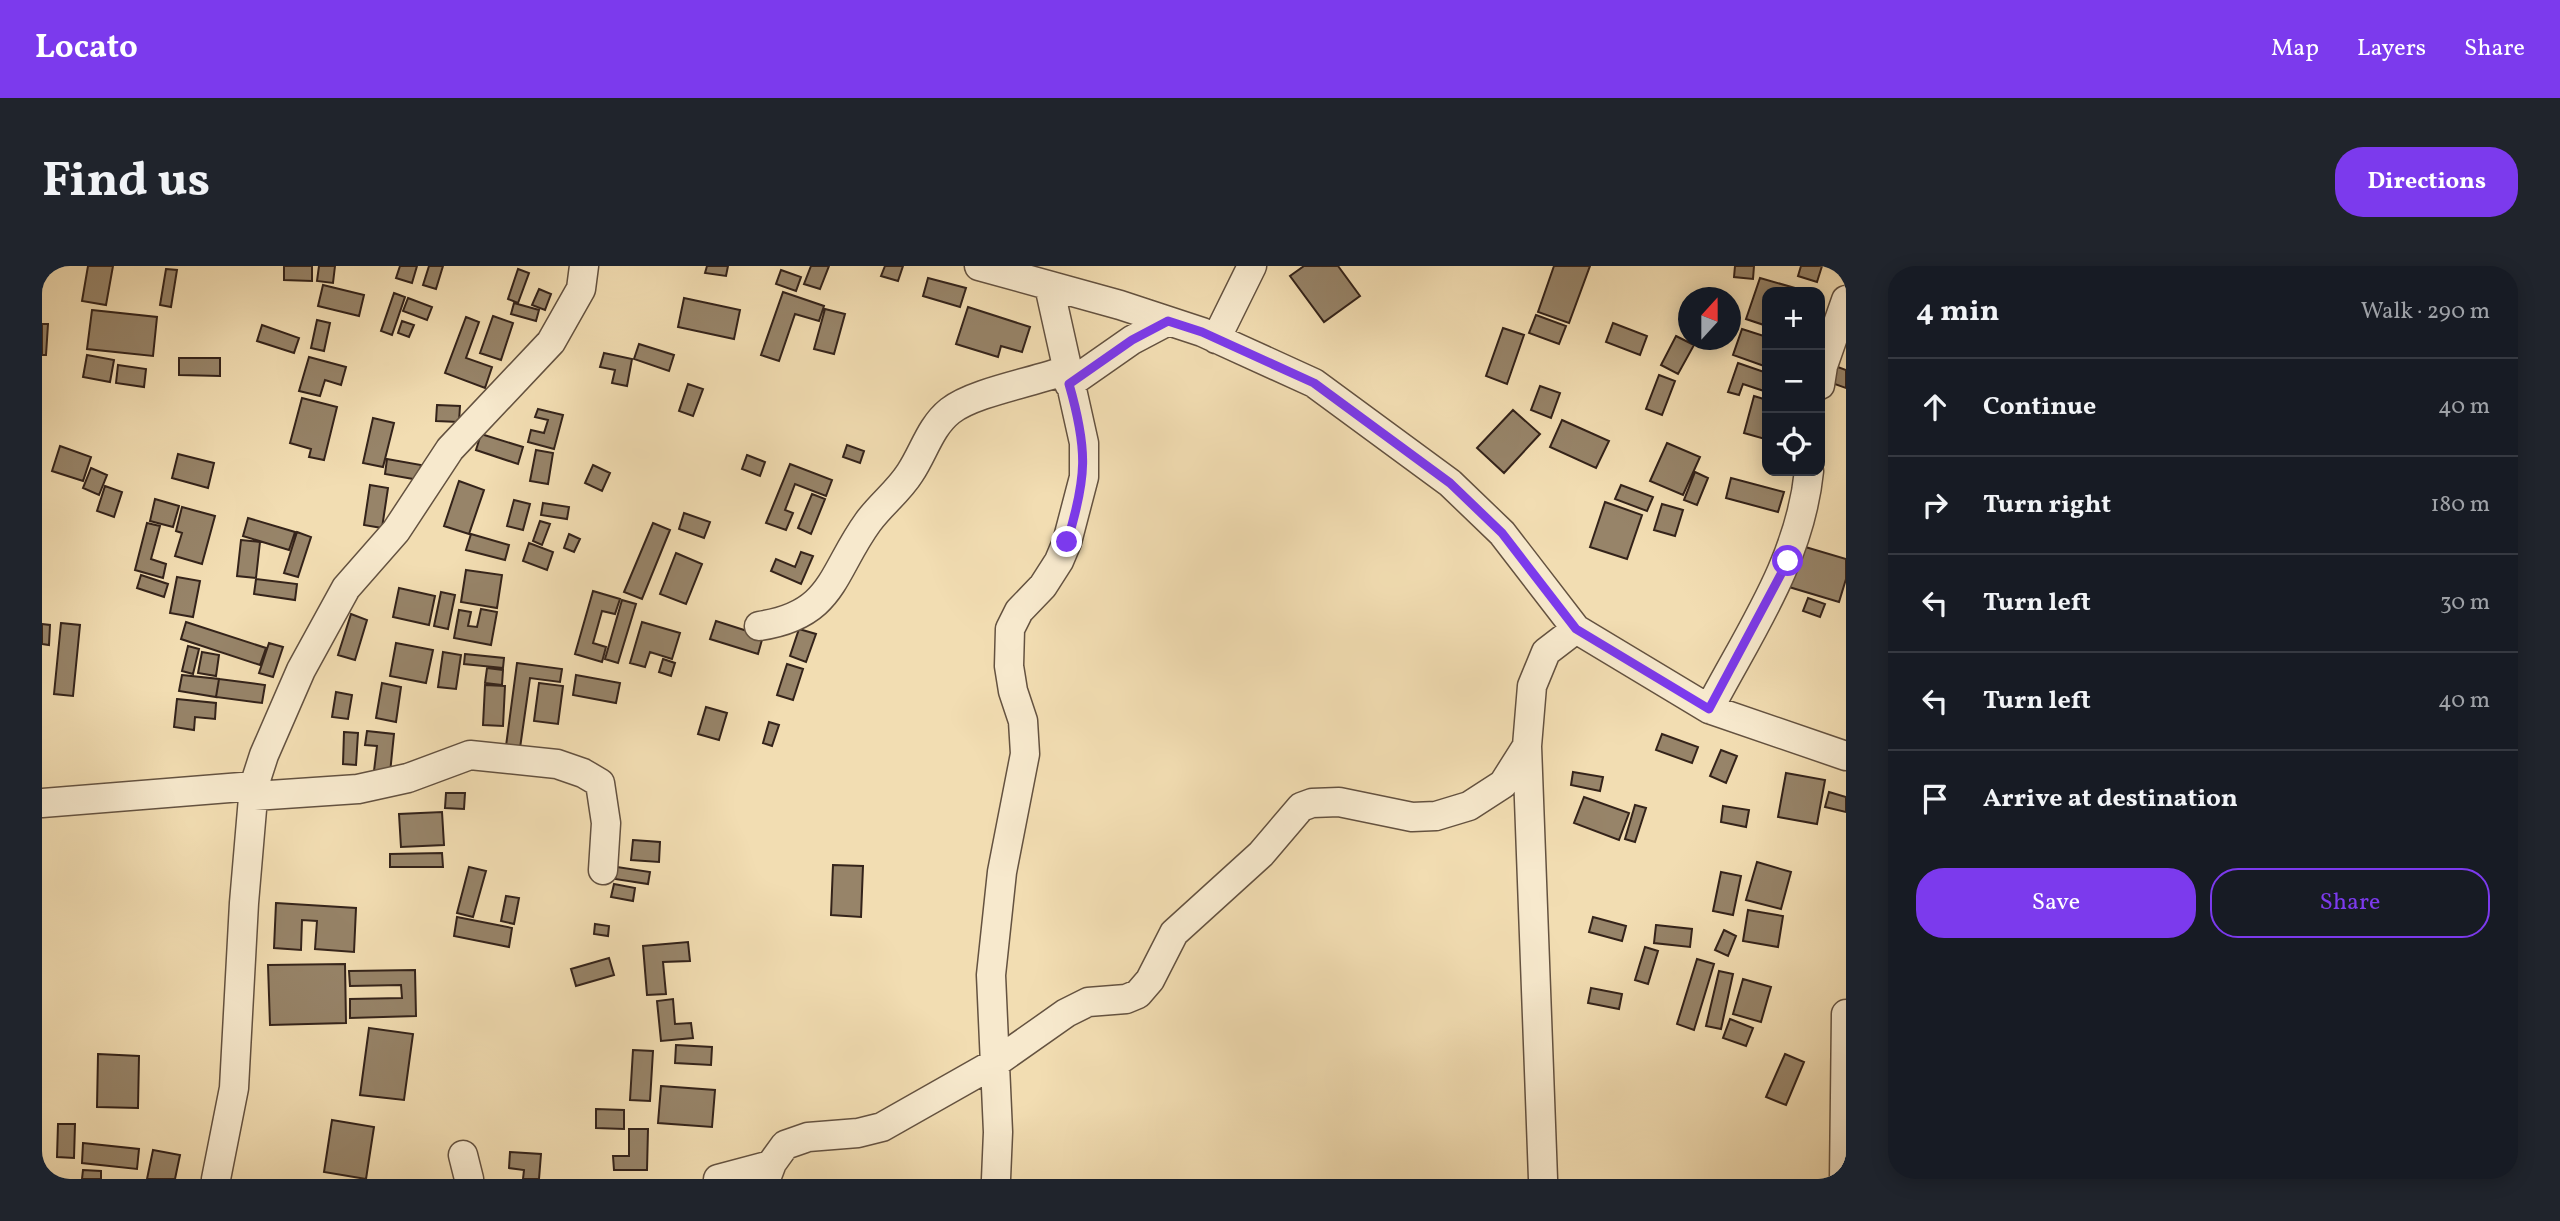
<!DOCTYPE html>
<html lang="en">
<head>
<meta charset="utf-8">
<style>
  body { margin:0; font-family:Vollkorn,serif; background:#20242c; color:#f1f3f6 }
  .controls { position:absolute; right:21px; top:21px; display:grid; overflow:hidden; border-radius:14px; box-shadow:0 4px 18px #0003 }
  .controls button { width:63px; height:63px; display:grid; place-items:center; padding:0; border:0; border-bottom:2px solid #363941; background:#171b24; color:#f1f3f6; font:35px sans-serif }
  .compass { position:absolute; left:1636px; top:21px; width:63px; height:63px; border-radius:50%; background:#171b24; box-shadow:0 4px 18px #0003; rotate:21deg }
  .stop { position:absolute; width:21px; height:21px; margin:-16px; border:5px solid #7c3aed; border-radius:50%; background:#fff }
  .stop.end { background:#7c3aed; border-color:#fff; box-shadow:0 2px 7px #0008 }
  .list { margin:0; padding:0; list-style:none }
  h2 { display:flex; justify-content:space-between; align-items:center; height:91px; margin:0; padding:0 28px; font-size:30px }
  h2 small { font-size:23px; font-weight:400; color:#9ea1a6 }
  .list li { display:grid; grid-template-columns:46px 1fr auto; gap:21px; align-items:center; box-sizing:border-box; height:98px; padding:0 28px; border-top:2px solid #363941 }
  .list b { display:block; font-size:26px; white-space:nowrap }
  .list em { font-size:23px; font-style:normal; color:#9ea1a6 }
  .actions { display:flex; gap:14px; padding:21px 28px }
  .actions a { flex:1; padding:16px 0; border:2px solid #7c3aed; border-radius:28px; text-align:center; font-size:24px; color:#7c3aed }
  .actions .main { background:#7c3aed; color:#fff }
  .icon { flex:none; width:38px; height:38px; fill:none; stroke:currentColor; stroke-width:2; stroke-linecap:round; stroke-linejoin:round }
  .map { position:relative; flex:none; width:1804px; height:913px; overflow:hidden; border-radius:28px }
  header { display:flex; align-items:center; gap:42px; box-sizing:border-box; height:98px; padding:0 35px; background:#7c3aed; color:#fff }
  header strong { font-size:33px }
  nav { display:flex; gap:38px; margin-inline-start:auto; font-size:24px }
  .intro { display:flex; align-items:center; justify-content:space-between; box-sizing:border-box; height:168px; padding:0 42px }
  h1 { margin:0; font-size:49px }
  .button { padding:18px 32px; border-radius:28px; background:#7c3aed; color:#fff; font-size:24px; font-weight:700 }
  main { display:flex; gap:42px; padding:0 42px }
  aside { flex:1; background:#171b24; border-radius:28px; box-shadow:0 4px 18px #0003 }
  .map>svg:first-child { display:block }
  .building { fill:#978469; stroke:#34231a; stroke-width:2 }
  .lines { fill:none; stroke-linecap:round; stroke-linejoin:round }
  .minor-casing { stroke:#645240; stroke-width:31 }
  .minor { stroke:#f7e9cd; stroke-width:28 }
  .route { stroke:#7c3aed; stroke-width:9 }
</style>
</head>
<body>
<header>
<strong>Locato</strong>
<nav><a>Map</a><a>Layers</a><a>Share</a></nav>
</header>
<div class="intro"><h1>Find us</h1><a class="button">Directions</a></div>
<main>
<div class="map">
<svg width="1804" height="913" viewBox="0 0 1804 913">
  <rect width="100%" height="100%" fill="#f2ddb2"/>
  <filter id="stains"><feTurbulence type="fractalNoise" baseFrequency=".00286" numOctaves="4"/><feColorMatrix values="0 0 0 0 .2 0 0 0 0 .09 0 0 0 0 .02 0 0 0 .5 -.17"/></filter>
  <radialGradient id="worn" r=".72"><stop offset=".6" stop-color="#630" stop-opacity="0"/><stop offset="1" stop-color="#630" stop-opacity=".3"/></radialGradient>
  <!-- building -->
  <path class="building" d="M 46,0 L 71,0 L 64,39 L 40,35 Z
    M 242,0 L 270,0 L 270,15 L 242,14 Z
    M 277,0 L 293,0 L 291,17 L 275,15 Z
    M 358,0 L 375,0 L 370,17 L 354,12 Z
    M 387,0 L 401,0 L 394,23 L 381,19 Z
    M 665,0 L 686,0 L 684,10 L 663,7 Z
    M 769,0 L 787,0 L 778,23 L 762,18 Z
    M 843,0 L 861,0 L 856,15 L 839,10 Z
    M 1262,0 L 1296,0 L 1318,30 L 1282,56 L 1248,10 Z
    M 1512,0 L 1548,0 L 1527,57 L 1496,46 Z
    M 1693,0 L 1712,0 L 1711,13 L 1692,11 Z
    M 1759,0 L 1780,0 L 1775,16 L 1756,10 Z
    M 124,3 L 135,4 L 129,41 L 118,39 Z
    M 476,3 L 487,7 L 476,37 L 466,33 Z
    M 739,4 L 759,11 L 754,25 L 734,18 Z
    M 886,12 L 924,22 L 918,41 L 881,30 Z
    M 1718,12 L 1767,26 L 1725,26 L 1725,60 L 1704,53 Z
    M 281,19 L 322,29 L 317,50 L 276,40 Z
    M 497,23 L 509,28 L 503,44 L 490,39 Z
    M 741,26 L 782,40 L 777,55 L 753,48 L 737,95 L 719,89 Z
    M 352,27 L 363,31 L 350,69 L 339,65 Z
    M 366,32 L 390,41 L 385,54 L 361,45 Z
    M 642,32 L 698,44 L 692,73 L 636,61 Z
    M 472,37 L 497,44 L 494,55 L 469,48 Z
    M 926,41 L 988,61 L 980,86 L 959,80 L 956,91 L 914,78 Z
    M 783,43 L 803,48 L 792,88 L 772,83 Z
    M 50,44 L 115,51 L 111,90 L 45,83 Z
    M 1494,49 L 1524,60 L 1517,78 L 1487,67 Z
    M 451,50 L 471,57 L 459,94 L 438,87 Z
    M 424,51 L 437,56 L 424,92 L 450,101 L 443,122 L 403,107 Z
    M 275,54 L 288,57 L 282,85 L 269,82 Z
    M 360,55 L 372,59 L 367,71 L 356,67 Z
    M 1571,57 L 1605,70 L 1598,89 L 1564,76 Z
    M 0,58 L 6,58 L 4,89 L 0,89 Z
    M 220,59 L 257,72 L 252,87 L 215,75 Z
    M 1461,62 L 1482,69 L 1465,118 L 1444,110 Z
    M 1700,63 L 1725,71 L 1725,101 L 1691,89 Z
    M 1634,70 L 1652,79 L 1636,108 L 1619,99 Z
    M 597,78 L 632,89 L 627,105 L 592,93 Z
    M 562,87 L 590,93 L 585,120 L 570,117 L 573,104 L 558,101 Z
    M 45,89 L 72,94 L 68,116 L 41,111 Z
    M 267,91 L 304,101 L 299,119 L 283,114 L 278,130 L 257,125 Z
    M 137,92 L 178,92 L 178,110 L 137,109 Z
    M 1696,97 L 1725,107 L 1725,126 L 1701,118 L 1697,129 L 1686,126 Z
    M 76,99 L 104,103 L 102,121 L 74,117 Z
    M 1793,100 L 1804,104 L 1804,122 L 1787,116 Z
    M 1617,109 L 1633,115 L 1620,149 L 1604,143 Z
    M 646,118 L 661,123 L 651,150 L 637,145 Z
    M 1498,120 L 1518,127 L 1509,152 L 1489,144 Z
    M 1712,130 L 1725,134 L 1723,173 L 1702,167 Z
    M 260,132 L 295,141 L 282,194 L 267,191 L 269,183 L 248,177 Z
    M 395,139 L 418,140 L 417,156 L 394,155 Z
    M 496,143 L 521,149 L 512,183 L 486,176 L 489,164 L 502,167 L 506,154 L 493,151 Z
    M 1471,144 L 1498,168 L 1462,207 L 1435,182 Z
    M 331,152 L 352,157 L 341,201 L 321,197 Z
    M 1520,154 L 1567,175 L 1554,202 L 1508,181 Z
    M 439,168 L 481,181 L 476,198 L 434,184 Z
    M 1625,177 L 1658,191 L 1641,229 L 1608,215 Z
    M 805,179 L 822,185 L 818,197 L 801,191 Z
    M 18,180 L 49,191 L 41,215 L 10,205 Z
    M 494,184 L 511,187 L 506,218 L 488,215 Z
    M 136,188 L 172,197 L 166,222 L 130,212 Z
    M 705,189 L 723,196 L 718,210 L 700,203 Z
    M 345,193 L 379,199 L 377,214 L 343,208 Z
    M 748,198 L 790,214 L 784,230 L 753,218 L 743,244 L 751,247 L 744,264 L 724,257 Z
    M 551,199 L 568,207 L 560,225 L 543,217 Z
    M 49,202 L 65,209 L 57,229 L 41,222 Z
    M 1653,206 L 1666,212 L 1655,239 L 1642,234 Z
    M 1689,212 L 1742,226 L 1736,246 L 1684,232 Z
    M 417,215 L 442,224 L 427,268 L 402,260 Z
    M 328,219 L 346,222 L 340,262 L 322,259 Z
    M 1579,219 L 1611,231 L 1605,245 L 1573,233 Z
    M 63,220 L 80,226 L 72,251 L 55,245 Z
    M 770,228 L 783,233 L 769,268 L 756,262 Z
    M 113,233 L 137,240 L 131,261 L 108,255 Z
    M 472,234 L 488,238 L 481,264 L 465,260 Z
    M 1563,236 L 1600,249 L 1585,293 L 1548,281 Z
    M 501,237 L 527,241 L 525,253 L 499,249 Z
    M 1620,238 L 1641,244 L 1633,270 L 1612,264 Z
    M 140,241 L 173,250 L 160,298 L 133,290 L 140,267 L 134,265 Z
    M 642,247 L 668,256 L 662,272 L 637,263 Z
    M 206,252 L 253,266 L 247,284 L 201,270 Z
    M 498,255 L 508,258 L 500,279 L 491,275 Z
    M 105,257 L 118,260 L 109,293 L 124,298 L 121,312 L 93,304 Z
    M 611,257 L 628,264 L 600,333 L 582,326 Z
    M 255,266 L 269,271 L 256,311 L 242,307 Z
    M 429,268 L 467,279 L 463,294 L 424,284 Z
    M 527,268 L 538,273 L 532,286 L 522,282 Z
    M 199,274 L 218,276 L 214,312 L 195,310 Z
    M 487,277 L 511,286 L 505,304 L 481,295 Z
    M 1760,280 L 1804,293 L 1804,313 L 1797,336 L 1747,321 Z
    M 759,286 L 771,290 L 759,318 L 729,305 L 734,293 L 753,301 Z
    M 634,287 L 660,298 L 644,338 L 618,328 Z
    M 424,304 L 460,309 L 455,342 L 419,336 Z
    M 99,309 L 126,318 L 122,331 L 95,322 Z
    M 135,311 L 158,315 L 151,351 L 128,347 Z
    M 214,313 L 255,318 L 253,334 L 212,328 Z
    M 357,322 L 393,330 L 387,359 L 351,351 Z
    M 551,325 L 578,333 L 573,348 L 560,345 L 551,377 L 564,381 L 560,396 L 533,388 Z
    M 399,326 L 413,329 L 406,363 L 392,360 Z
    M 1766,332 L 1783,338 L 1778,351 L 1761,345 Z
    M 580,334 L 594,338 L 576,397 L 563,393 Z
    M 439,343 L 455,346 L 449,379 L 412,372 L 417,344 L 429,346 L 426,360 L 435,361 Z
    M 309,348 L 325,354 L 313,394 L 296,389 Z
    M 674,355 L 721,370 L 716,388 L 668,373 Z
    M 144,356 L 224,382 L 218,399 L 139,373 Z
    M 600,356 L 638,367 L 630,393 L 608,386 L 603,401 L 588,397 Z
    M 19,357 L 38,359 L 31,430 L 12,428 Z
    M 0,358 L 8,359 L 7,379 L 0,378 Z
    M 757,363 L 774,368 L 764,396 L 748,390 Z
    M 227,377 L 241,381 L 231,411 L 217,407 Z
    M 354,377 L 391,384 L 384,417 L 348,410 Z
    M 146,380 L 157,383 L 151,408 L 140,405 Z
    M 160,386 L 177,389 L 174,410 L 156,407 Z
    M 401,386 L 419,389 L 414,423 L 396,421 Z
    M 423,388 L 462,392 L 461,402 L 422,398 Z
    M 621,393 L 633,397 L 629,410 L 617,406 Z
    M 475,397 L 520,403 L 518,416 L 488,412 L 478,482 L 464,480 Z
    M 745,398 L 761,403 L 751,434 L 735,429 Z
    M 445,402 L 461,404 L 460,419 L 443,417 Z
    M 140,409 L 177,413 L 174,431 L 137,425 Z
    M 534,409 L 578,417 L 574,437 L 531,429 Z
    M 177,413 L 223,419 L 220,437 L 174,431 Z
    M 340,417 L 359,421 L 354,456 L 334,452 Z
    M 497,417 L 521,420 L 516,458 L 492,455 Z
    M 443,419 L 463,420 L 461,460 L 441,459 Z
    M 294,426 L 310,429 L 306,453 L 290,451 Z
    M 135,433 L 174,437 L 173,453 L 153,451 L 152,464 L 132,461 Z
    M 664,441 L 685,447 L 677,474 L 656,468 Z
    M 727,456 L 737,459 L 730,480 L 721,477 Z
    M 325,465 L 352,468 L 348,507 L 332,505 L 335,480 L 323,479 Z
    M 302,466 L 316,467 L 314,499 L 301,498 Z
    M 1620,468 L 1656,481 L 1650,497 L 1614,484 Z
    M 1679,484 L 1695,490 L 1684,517 L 1668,510 Z
    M 1531,506 L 1561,511 L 1558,525 L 1529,519 Z
    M 1744,507 L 1783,514 L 1775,558 L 1736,551 Z
    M 1787,526 L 1804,531 L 1804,546 L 1783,541 Z
    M 404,527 L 423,527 L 422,543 L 403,542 Z
    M 1542,531 L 1587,547 L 1577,574 L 1532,557 Z
    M 1593,539 L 1604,542 L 1593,576 L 1583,573 Z
    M 1681,540 L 1707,544 L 1704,561 L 1679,556 Z
    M 400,546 L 402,579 L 359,581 L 357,548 Z
    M 591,574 L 618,576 L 617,596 L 589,594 Z
    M 400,587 L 401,601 L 348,601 L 348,588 Z
    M 1715,596 L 1749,606 L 1739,643 L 1704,634 Z
    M 791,599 L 821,600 L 819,651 L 789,649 Z
    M 427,601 L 444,605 L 431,651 L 415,647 Z
    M 575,601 L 608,606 L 606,618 L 573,613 Z
    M 1679,606 L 1699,610 L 1691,649 L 1671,645 Z
    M 572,618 L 593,622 L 591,635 L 569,631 Z
    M 464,630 L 477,632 L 472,658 L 459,655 Z
    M 234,637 L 314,642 L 312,686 L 273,683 L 275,655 L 260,654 L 259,684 L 232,682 Z
    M 1706,644 L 1741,650 L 1736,681 L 1701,675 Z
    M 415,651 L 470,662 L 467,681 L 412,670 Z
    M 1551,651 L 1584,660 L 1580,675 L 1547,666 Z
    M 553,658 L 567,660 L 566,670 L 552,668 Z
    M 1614,659 L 1650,663 L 1648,681 L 1612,677 Z
    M 1682,664 L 1694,670 L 1686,690 L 1673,684 Z
    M 646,676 L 648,695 L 621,696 L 624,728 L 605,729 L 601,680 Z
    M 1603,681 L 1616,685 L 1606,718 L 1593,714 Z
    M 567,692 L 572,709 L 534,720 L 529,703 Z
    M 1655,693 L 1672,698 L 1652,764 L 1635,758 Z
    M 303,698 L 304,757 L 228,759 L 226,699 Z
    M 373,704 L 374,750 L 308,752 L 308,733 L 360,732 L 359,719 L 308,720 L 307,705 Z
    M 1677,705 L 1691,708 L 1679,763 L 1664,760 Z
    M 1701,713 L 1729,721 L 1719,756 L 1691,748 Z
    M 1549,722 L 1580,728 L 1577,743 L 1546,737 Z
    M 631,733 L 633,758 L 649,757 L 651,772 L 619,775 L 615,735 Z
    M 1688,753 L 1711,762 L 1704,780 L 1681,772 Z
    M 327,762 L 371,768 L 362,834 L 318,829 Z
    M 634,779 L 670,781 L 669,799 L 633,797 Z
    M 591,784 L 611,785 L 608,835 L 588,834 Z
    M 56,788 L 97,790 L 96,842 L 55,841 Z
    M 1743,788 L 1762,796 L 1744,839 L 1724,831 Z
    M 619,820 L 673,824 L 670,861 L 616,857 Z
    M 554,843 L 582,844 L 582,863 L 554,862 Z
    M 290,854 L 332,861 L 324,913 L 282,906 Z
    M 16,858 L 33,858 L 32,892 L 15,891 Z
    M 587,863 L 606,863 L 605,904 L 572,904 L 571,890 L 587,890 Z
    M 41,877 L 97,883 L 95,903 L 40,897 Z
    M 111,884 L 138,889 L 133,913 L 105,913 Z
    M 468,886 L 499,888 L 497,913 L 481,913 L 482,904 L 467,902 Z
    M 41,904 L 59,905 L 59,913 L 40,913 Z"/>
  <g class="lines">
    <defs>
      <path id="minor" d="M 937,0 L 1078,39 L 1160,66 L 1272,117 L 1408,217 L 1460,267 L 1534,363 L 1667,443 L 1804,490
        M 1174,73 L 1210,0
        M 1027,118 L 1090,74 L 1126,55
        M 1778,119 L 1781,100 L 1804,34
        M 717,360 C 792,349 789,307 826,256 C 839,238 856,226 868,207 C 882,186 888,161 908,145 C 932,126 993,116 1024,104
        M 1667,443 C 1708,365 1758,294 1767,205
        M 212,530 L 316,523 L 366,512 L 428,489 L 515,498 L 541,507 L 558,517 L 564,557 L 561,604
        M 0,537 L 212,520
        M 421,889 L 427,913
        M 174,913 L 192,822 L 202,637 L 212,520 L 222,489 L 259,404 L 304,322 L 354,265 L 408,183 L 509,76 L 539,23 L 542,0
        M 676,913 L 729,899
        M 724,913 L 730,897 L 743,879 L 766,871 L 816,867 L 840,861 L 953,797 L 1024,747 L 1046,736 L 1084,733 L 1096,728 L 1108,714 L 1132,667 L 1219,588 L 1259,541 L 1270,537 L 1297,536 L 1370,551 L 1394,550 L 1427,540 L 1461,518 L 1485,480
        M 954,913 L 956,866 L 949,709 L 960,606 L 983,488 L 981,455 L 971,425 L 967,400 L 968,363 L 977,345 L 1001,320 L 1017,295 L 1025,276 L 1042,211 L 1042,177 L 1007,20
        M 1501,913 L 1485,480 L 1490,420 L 1504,386 L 1534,363
        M 1802,913 L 1804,748"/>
    </defs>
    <!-- minor casing -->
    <use href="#minor" class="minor-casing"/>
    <!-- minor -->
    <use href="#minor" class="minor"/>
  </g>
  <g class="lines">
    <!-- route -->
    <path class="route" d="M 1025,276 C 1045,211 1046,184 1027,118 L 1090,74 L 1126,55 L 1160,66 L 1272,117 L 1408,217 L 1460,267 L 1534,363 L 1667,443 L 1746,295"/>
  </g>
  <rect width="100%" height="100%" filter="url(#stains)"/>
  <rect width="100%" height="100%" fill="url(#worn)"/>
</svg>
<div class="controls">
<button>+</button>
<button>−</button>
<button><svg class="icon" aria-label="locate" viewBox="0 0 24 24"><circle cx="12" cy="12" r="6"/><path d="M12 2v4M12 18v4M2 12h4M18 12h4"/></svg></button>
</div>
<svg class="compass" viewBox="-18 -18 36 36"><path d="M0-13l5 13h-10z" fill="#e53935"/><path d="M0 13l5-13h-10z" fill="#9ea1a6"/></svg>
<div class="stop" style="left:1746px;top:295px"></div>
<div class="stop end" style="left:1025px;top:276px"></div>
</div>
<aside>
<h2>4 min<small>Walk · 290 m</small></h2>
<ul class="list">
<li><svg class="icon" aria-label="ahead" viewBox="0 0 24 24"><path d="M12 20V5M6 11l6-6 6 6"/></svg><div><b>Continue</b></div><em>40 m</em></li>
<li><svg class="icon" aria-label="right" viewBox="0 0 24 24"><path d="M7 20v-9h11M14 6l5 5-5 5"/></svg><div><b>Turn right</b></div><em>180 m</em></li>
<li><svg class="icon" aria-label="left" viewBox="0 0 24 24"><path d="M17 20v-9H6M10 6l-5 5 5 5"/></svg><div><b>Turn left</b></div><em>30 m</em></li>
<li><svg class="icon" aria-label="left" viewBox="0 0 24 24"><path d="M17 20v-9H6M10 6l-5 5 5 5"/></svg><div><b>Turn left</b></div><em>40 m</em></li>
<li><svg class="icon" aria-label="arrive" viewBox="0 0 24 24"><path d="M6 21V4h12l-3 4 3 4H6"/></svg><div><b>Arrive at destination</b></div></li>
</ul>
<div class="actions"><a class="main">Save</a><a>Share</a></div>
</aside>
</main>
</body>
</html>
